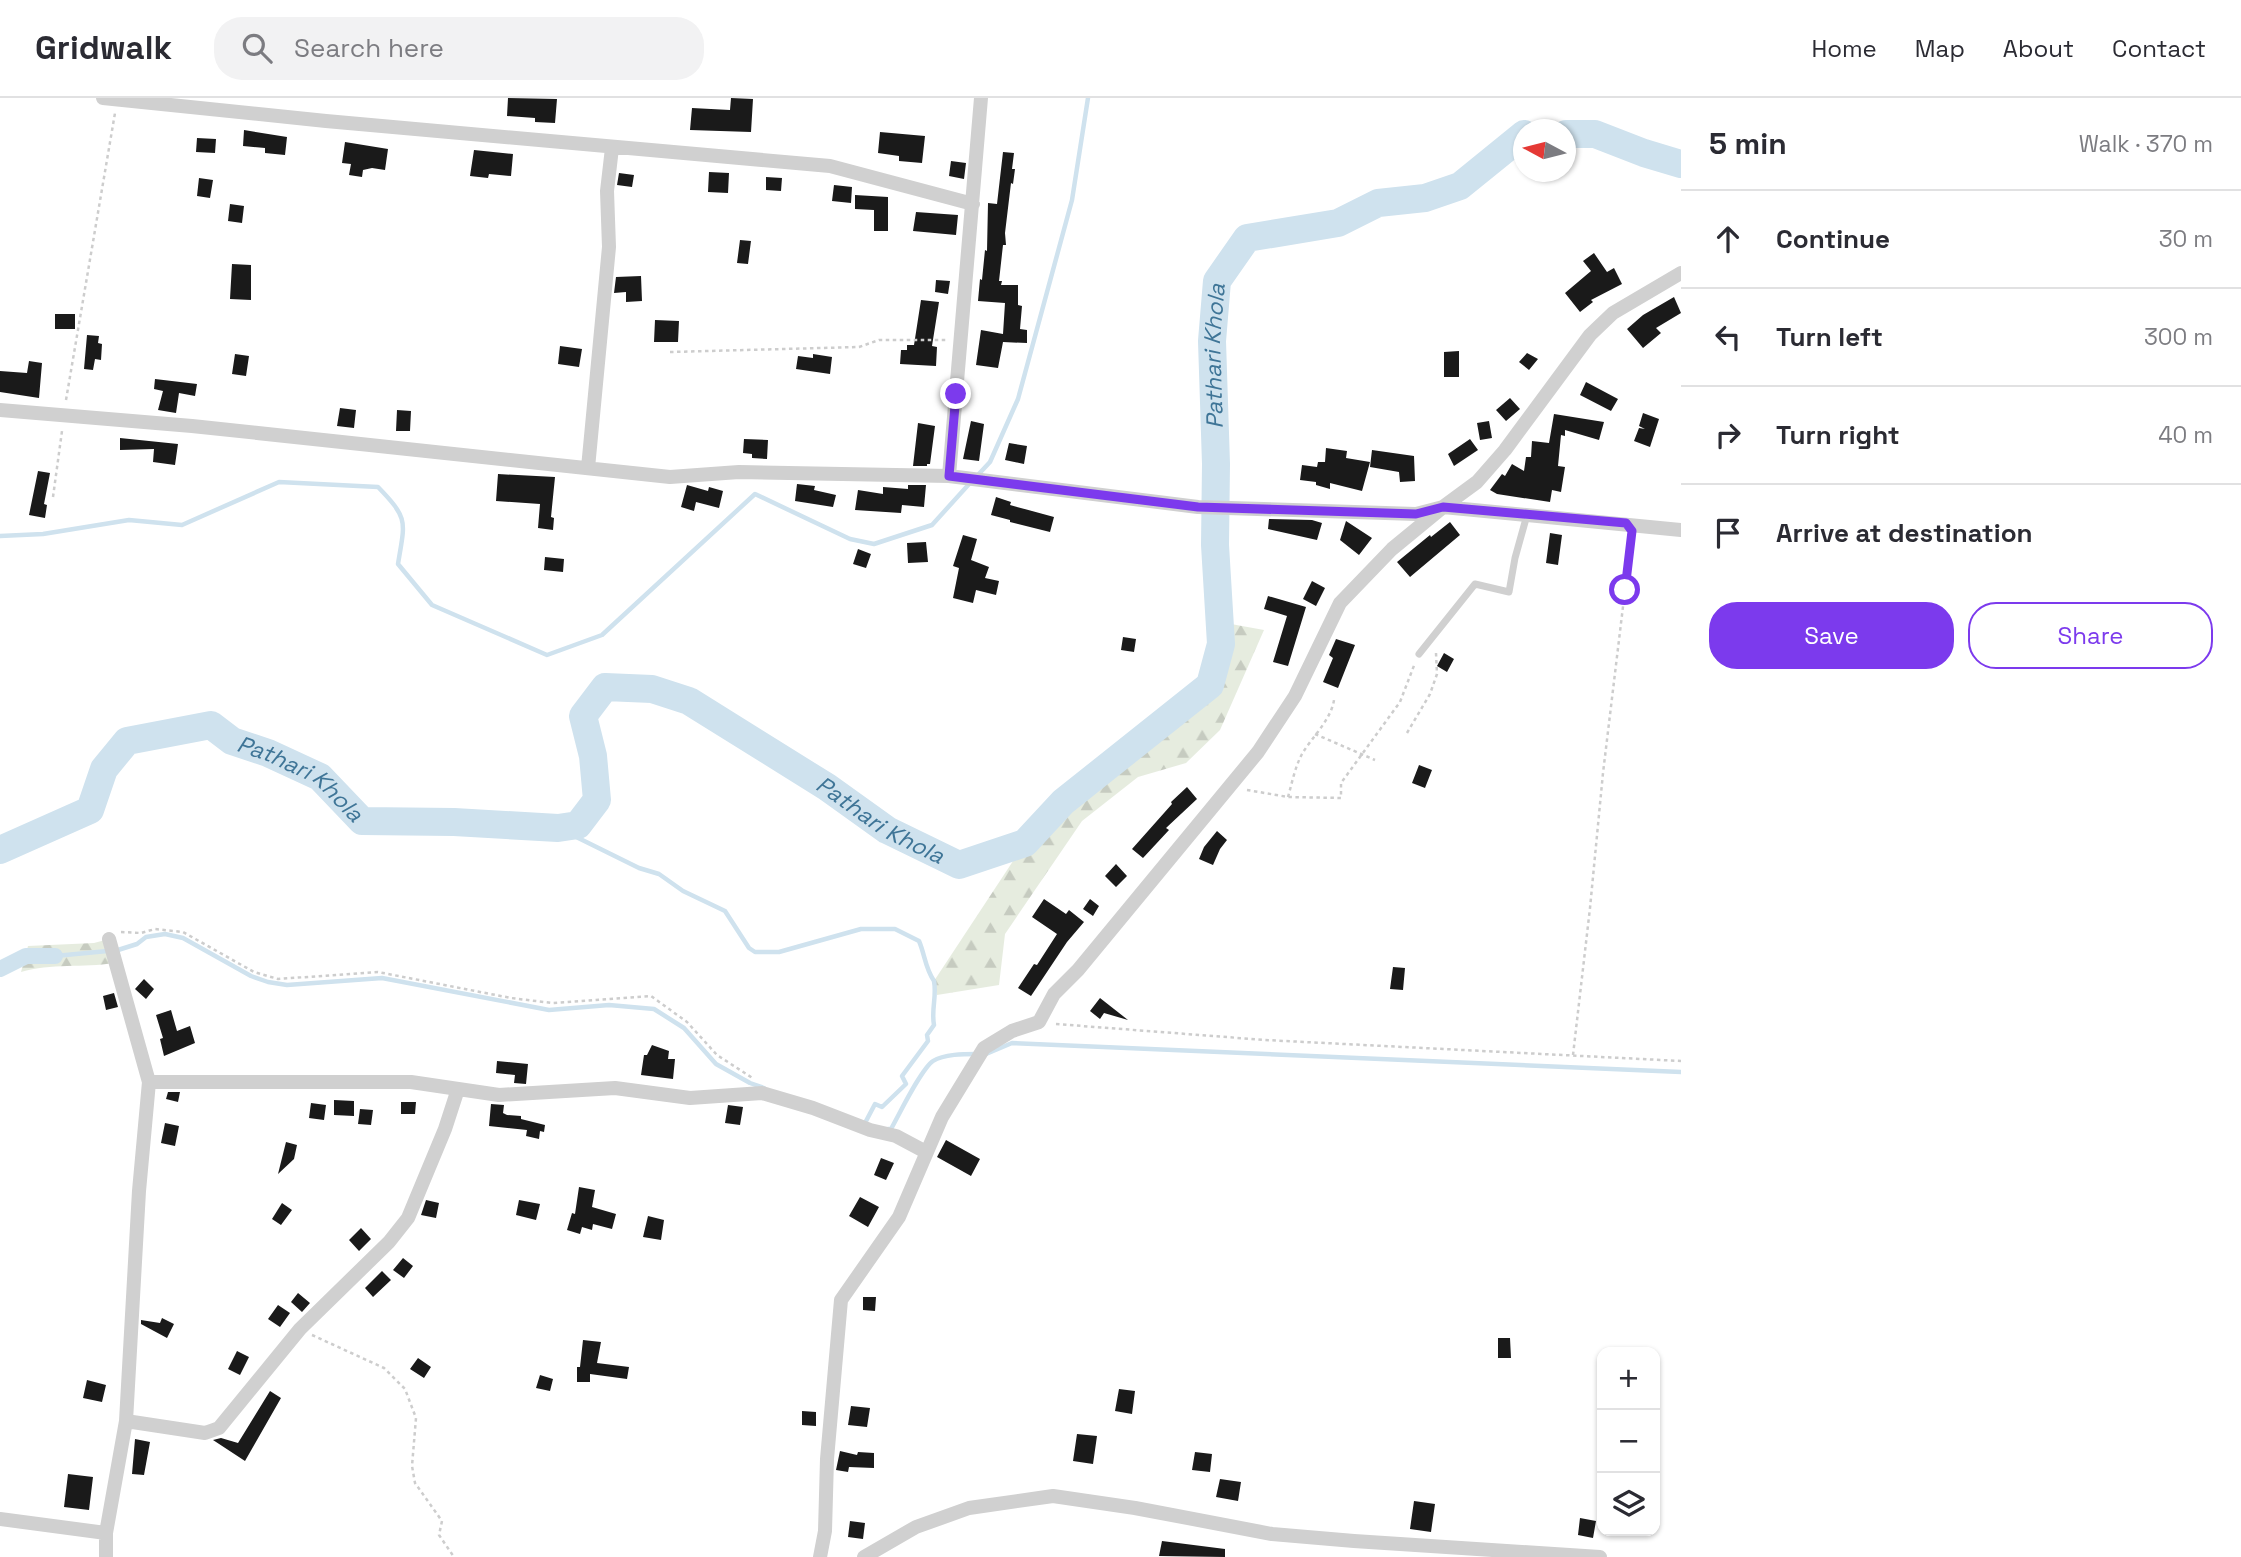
<!DOCTYPE html>
<html lang="en">
<head>
<meta charset="utf-8">
<style>
  body { margin:0; font-family:"Space Grotesk",sans-serif; background:#f2f2f3; color:#2b2b33 }
  .controls { position:absolute; right:21px; bottom:21px; display:grid; overflow:hidden; border-radius:14px; box-shadow:0 2px 5px #0004 }
  .controls button { width:63px; height:63px; display:grid; place-items:center; padding:0; border:0; border-bottom:2px solid #e1e1e2; background:#fff; color:#2b2b33; font:35px sans-serif }
  .compass { position:absolute; left:1513px; top:21px; width:63px; height:63px; border-radius:50%; background:#fff; box-shadow:0 2px 5px #0004; rotate:277deg }
  .stop { position:absolute; width:21px; height:21px; margin:-16px; border:5px solid #7c3aed; border-radius:50%; background:#fff }
  .stop.end { background:#7c3aed; border-color:#fff; box-shadow:0 2px 7px #0008 }
  .list { margin:0; padding:0; list-style:none }
  h2 { display:flex; justify-content:space-between; align-items:center; height:91px; margin:0; padding:0 28px; font-size:30px }
  h2 small { font-size:23px; font-weight:400; color:#7c7c81 }
  .list li { display:grid; grid-template-columns:46px 1fr auto; gap:21px; align-items:center; box-sizing:border-box; height:98px; padding:0 28px; border-top:2px solid #e1e1e2 }
  .list b { display:block; font-size:26px; white-space:nowrap }
  .list em { font-size:23px; font-style:normal; color:#7c7c81 }
  .actions { display:flex; gap:14px; padding:21px 28px }
  .actions a { flex:1; padding:16px 0; border:2px solid #7c3aed; border-radius:28px; text-align:center; font-size:24px; color:#7c3aed }
  .actions .main { background:#7c3aed; color:#fff }
  .icon { flex:none; width:38px; height:38px; fill:none; stroke:currentColor; stroke-width:2; stroke-linecap:round; stroke-linejoin:round }
  .map { position:relative; flex:none; width:1681px; height:1459px; overflow:hidden }
  header { display:flex; align-items:center; gap:42px; box-sizing:border-box; height:98px; padding:0 35px; background:#fff; border-bottom:2px solid #e1e1e2 }
  header strong { font-size:33px }
  nav { display:flex; gap:38px; margin-inline-start:auto; font-size:24px }
  .search { width:490px; height:63px; background:#f2f2f3; display:flex; align-items:center; gap:18px; box-sizing:border-box; padding:0 24px; border-radius:28px; color:#7c7c81; font-size:26px }
  main { display:flex }
  aside { flex:1; background:#fff }
  .map>svg:first-child { display:block }
  .forest { fill:url(#forest-firs) }
  .lines { fill:none; stroke-linecap:round; stroke-linejoin:round }
  .stream { stroke:#cfe2ee; stroke-width:4.5 }
  .canal { stroke:#cfe2ee; stroke-width:16 }
  .river { stroke:#cfe2ee; stroke-width:28 }
  .building { fill:#1a1a1a }
  .path { stroke:#cdcdcd; stroke-width:2.5; stroke-dasharray:3.5 3.5; stroke-linecap:butt }
  .service { stroke:#d0d0d0; stroke-width:7 }
  .minor { stroke:#d0d0d0; stroke-width:14 }
  .route { stroke:#7c3aed; stroke-width:9 }
  .labels { text-anchor:middle; stroke-width:7; stroke-linejoin:round; paint-order:stroke }
  .water-label { font-size:23px; font-style:italic; fill:#3f7597; stroke:#fff }
</style>
</head>
<body>
<header>
<strong>Gridwalk</strong>
<div class="search"><svg class="icon" aria-label="search" viewBox="0 0 24 24"><circle cx="10" cy="10" r="6"/><path d="M15 15l6 6"/></svg>Search here</div>
<nav><a>Home</a><a>Map</a><a>About</a><a>Contact</a></nav>
</header>
<main>
<div class="map">
<svg width="1681" height="1459" viewBox="0 0 1681 1459">
  <defs>
    <pattern id="forest-firs" width="22" height="20" patternUnits="userSpaceOnUse" patternTransform="scale(1.75)"><rect width="22" height="20" fill="#e6ecdf"/><path d="M5 1l3.5 6h-7zM16 11l3.5 6h-7z" fill="#c6cbc0"/></pattern>
  </defs>
  <rect width="100%" height="100%" fill="#fff"/>
  <!-- forest -->
  <path class="forest" d="M 1220,524 L 1264,532 L 1220,632 L 1186,665 L 1138,679 L 1082,723 L 1005,836 L 999,887 L 937,897 L 934,883 L 1025,745 L 1063,704 L 1210,587 L 1221,546 Z
    M 109,841 L 114,865 C 83,870 51,865 21,874 L 28,848 L 94,845 Z"/>
  <g class="lines">
    <!-- stream -->
    <path class="stream" d="M 976,379 L 990,364 L 1018,301 L 1072,102 L 1088,0
      M 0,438 L 43,436 L 129,422 L 182,427 L 279,384 L 378,389 C 409,421 405,423 398,466 L 432,507 L 547,557 L 602,537 L 755,396 L 850,441 L 874,446 L 932,427 L 970,385
      M 558,730 L 639,770 L 659,776 L 683,793 L 725,813 L 749,850 L 755,854 L 779,854 L 861,831 L 895,831 L 919,843 C 925,857 925,870 934,883
      M 55,858 L 118,852 L 137,846 L 146,839 L 165,836 L 183,840 L 251,878 L 268,884 L 287,887 L 382,880 L 549,912 L 609,907 L 654,911 L 684,930 L 716,966 L 750,985 L 764,990
      M 986,956 L 1012,945 L 1681,974
      M 865,1025 L 875,1006 L 882,1009 L 906,986 L 902,978 L 928,943 L 927,937 L 934,927 C 931,911 937,899 934,883
      M 888,1031 L 891,1031 C 899,1017 921,971 933,963 C 944,956 964,956 977,956"/>
    <!-- canal -->
    <path class="canal" d="M 0,871 L 26,858 L 55,858"/>
    <!-- river -->
    <g class="river">
      <path d="M 1566,36 L 1595,36 L 1644,55 L 1681,66"/>
      <path id="s1" d="M 0,752 L 90,712 L 104,671 L 127,643 L 211,627 L 232,643 L 268,655 L 320,679 L 362,723 L 454,724 L 558,730 L 578,727 L 597,702 L 593,658 L 583,618 L 605,589 L 652,591 L 689,603 L 827,689 L 887,732 L 959,767 L 1025,745 L 1063,704 L 1210,587 L 1221,546 L 1215,447 L 1216,366 L 1212,243 L 1217,183 L 1247,140 L 1338,125 L 1378,105 L 1425,100 L 1460,88 L 1524,36"/>
    </g>
  </g>
  <!-- building -->
  <path class="building" d="M 508,0 L 557,1 L 555,25 L 535,24 L 535,20 L 507,18 Z
    M 731,0 L 753,1 L 751,34 L 690,32 L 692,10 L 730,12 Z
    M 244,32 L 287,39 L 285,57 L 265,55 L 265,50 L 243,48 Z
    M 880,34 L 925,38 L 922,65 L 899,63 L 899,58 L 878,55 Z
    M 197,40 L 216,41 L 215,55 L 196,54 Z
    M 345,44 L 388,51 L 385,72 L 372,70 L 363,72 L 362,79 L 349,77 L 351,66 L 342,65 Z
    M 474,52 L 513,56 L 511,78 L 489,76 L 488,80 L 470,78 Z
    M 1003,54 L 1014,55 L 1012,71 L 1015,71 L 1013,86 L 1011,85 L 1005,135 L 1006,147 L 1003,147 L 999,183 L 1002,183 L 1001,187 L 1018,187 L 1018,207 L 1022,208 L 1020,231 L 1027,232 L 1027,245 L 1003,244 L 998,270 L 976,267 L 981,232 L 1003,236 L 1005,205 L 978,203 L 980,181 L 982,182 L 985,152 L 987,153 L 988,105 L 997,106 Z
    M 951,63 L 966,65 L 964,81 L 949,78 Z
    M 709,74 L 729,75 L 728,95 L 708,94 Z
    M 619,75 L 634,77 L 632,89 L 617,87 Z
    M 766,79 L 782,80 L 781,93 L 766,92 Z
    M 199,80 L 213,82 L 210,100 L 197,98 Z
    M 834,87 L 852,89 L 851,105 L 832,103 Z
    M 855,97 L 888,99 L 888,133 L 874,133 L 874,112 L 855,111 Z
    M 230,106 L 244,108 L 242,125 L 228,123 Z
    M 916,114 L 958,117 L 956,137 L 913,133 Z
    M 740,142 L 751,143 L 748,166 L 737,165 Z
    M 1594,155 L 1607,174 L 1614,170 L 1622,186 L 1591,202 L 1593,204 L 1580,214 L 1565,195 L 1591,173 L 1583,163 Z
    M 232,166 L 251,167 L 251,202 L 230,201 Z
    M 641,178 L 642,203 L 626,204 L 626,194 L 614,195 L 616,179 Z
    M 936,182 L 950,183 L 948,196 L 935,194 Z
    M 1674,199 L 1681,215 L 1656,230 L 1661,235 L 1643,250 L 1627,231 L 1643,217 Z
    M 921,202 L 939,204 L 932,248 L 937,249 L 936,268 L 900,266 L 901,252 L 907,252 L 907,247 L 914,247 Z
    M 55,216 L 75,216 L 75,231 L 55,231 Z
    M 655,222 L 679,223 L 678,244 L 654,244 Z
    M 87,237 L 99,238 L 98,245 L 102,246 L 101,262 L 95,261 L 93,272 L 84,271 Z
    M 560,248 L 582,251 L 579,269 L 558,266 Z
    M 1459,253 L 1459,279 L 1444,279 L 1444,254 Z
    M 1527,255 L 1538,261 L 1529,272 L 1519,264 Z
    M 235,256 L 249,258 L 246,278 L 232,276 Z
    M 813,256 L 832,259 L 830,276 L 796,271 L 798,258 L 813,260 Z
    M 29,263 L 42,265 L 39,300 L 0,294 L 0,273 L 27,275 Z
    M 155,281 L 197,286 L 195,298 L 179,295 L 176,315 L 158,312 L 163,293 L 154,291 Z
    M 1586,284 L 1618,301 L 1611,313 L 1580,297 Z
    M 1510,300 L 1520,311 L 1506,323 L 1496,312 Z
    M 340,310 L 356,312 L 354,330 L 337,328 Z
    M 397,312 L 411,313 L 410,333 L 396,333 Z
    M 1643,315 L 1659,321 L 1650,349 L 1634,343 L 1639,330 L 1645,331 L 1639,328 Z
    M 1554,316 L 1604,324 L 1599,342 L 1565,332 L 1565,338 L 1561,337 L 1558,368 L 1565,369 L 1561,394 L 1552,392 L 1550,404 L 1497,396 L 1490,392 L 1502,376 L 1505,378 L 1512,366 L 1524,373 L 1526,359 L 1531,359 L 1532,343 L 1549,345 Z
    M 971,323 L 984,326 L 979,363 L 963,361 Z
    M 1489,323 L 1492,340 L 1480,342 L 1477,325 Z
    M 918,325 L 935,328 L 930,366 L 927,366 L 927,368 L 913,368 Z
    M 120,340 L 178,346 L 175,367 L 153,364 L 154,351 L 120,352 Z
    M 744,341 L 768,342 L 767,361 L 752,360 L 752,356 L 743,355 Z
    M 1470,341 L 1478,352 L 1454,368 L 1448,356 Z
    M 1009,345 L 1027,348 L 1024,366 L 1005,362 Z
    M 1326,350 L 1347,353 L 1346,360 L 1370,364 L 1362,393 L 1330,385 L 1330,391 L 1316,387 L 1316,384 L 1300,382 L 1302,367 L 1317,369 L 1318,364 L 1325,364 Z
    M 1372,352 L 1414,358 L 1415,383 L 1400,384 L 1399,374 L 1370,369 Z
    M 38,373 L 50,375 L 44,406 L 47,407 L 45,420 L 29,417 Z
    M 498,376 L 555,379 L 551,419 L 554,420 L 553,432 L 538,430 L 540,406 L 496,403 Z
    M 797,386 L 815,388 L 814,392 L 836,397 L 833,409 L 795,403 Z
    M 687,387 L 708,393 L 709,389 L 723,393 L 719,410 L 696,404 L 694,413 L 681,409 Z
    M 908,387 L 926,387 L 924,409 L 902,407 L 901,415 L 855,412 L 858,392 L 883,396 L 883,389 L 908,391 Z
    M 996,399 L 1011,404 L 1010,407 L 1054,419 L 1050,434 L 1010,424 L 1010,422 L 991,417 Z
    M 1269,421 L 1312,422 L 1322,425 L 1317,442 L 1268,431 Z
    M 1346,423 L 1372,440 L 1359,457 L 1340,442 Z
    M 1450,424 L 1460,437 L 1410,479 L 1397,464 L 1430,437 L 1431,439 Z
    M 1550,435 L 1562,437 L 1558,467 L 1546,465 Z
    M 963,437 L 977,441 L 971,462 L 989,469 L 985,480 L 999,483 L 996,497 L 976,492 L 973,505 L 953,500 L 959,470 L 953,468 Z
    M 926,444 L 928,464 L 908,465 L 907,445 Z
    M 858,451 L 871,456 L 866,470 L 853,466 Z
    M 545,459 L 564,461 L 563,474 L 544,472 Z
    M 1312,483 L 1325,490 L 1316,508 L 1303,501 Z
    M 1268,498 L 1306,509 L 1288,568 L 1273,564 L 1287,518 L 1264,511 Z
    M 1123,539 L 1136,541 L 1134,554 L 1121,552 Z
    M 1336,541 L 1355,547 L 1338,590 L 1323,584 L 1333,560 L 1329,557 Z
    M 1444,555 L 1454,561 L 1447,574 L 1437,568 Z
    M 1419,667 L 1432,672 L 1425,690 L 1412,685 Z
    M 1187,689 L 1197,701 L 1166,730 L 1169,732 L 1143,760 L 1132,751 L 1172,706 L 1171,704 Z
    M 1217,733 L 1227,742 L 1220,751 L 1213,767 L 1199,761 L 1204,749 Z
    M 1116,766 L 1127,778 L 1116,789 L 1105,778 Z
    M 1044,801 L 1066,816 L 1069,812 L 1084,824 L 1067,844 L 1031,898 L 1018,890 L 1034,866 L 1037,867 L 1057,836 L 1032,819 Z
    M 1090,801 L 1099,808 L 1093,818 L 1083,811 Z
    M 1393,869 L 1405,870 L 1403,892 L 1390,891 Z
    M 144,881 L 154,891 L 146,901 L 135,891 Z
    M 114,895 L 118,909 L 106,912 L 103,898 Z
    M 1100,900 L 1128,922 L 1104,915 L 1100,921 L 1090,913 Z
    M 171,912 L 177,933 L 190,928 L 195,945 L 164,958 L 160,941 L 163,940 L 156,917 Z
    M 652,947 L 669,953 L 668,961 L 675,961 L 673,981 L 641,977 L 644,957 L 647,957 Z
    M 497,963 L 528,966 L 526,986 L 514,985 L 515,977 L 496,975 Z
    M 168,994 L 180,994 L 178,1004 L 166,1001 Z
    M 334,1002 L 354,1003 L 354,1018 L 334,1017 Z
    M 401,1004 L 416,1004 L 415,1016 L 401,1016 Z
    M 311,1005 L 326,1007 L 324,1022 L 309,1020 Z
    M 491,1006 L 504,1007 L 503,1015 L 507,1017 L 521,1018 L 521,1021 L 545,1027 L 544,1034 L 540,1033 L 539,1041 L 526,1038 L 527,1032 L 489,1028 Z
    M 728,1007 L 743,1009 L 740,1027 L 725,1025 Z
    M 360,1011 L 373,1012 L 371,1027 L 358,1026 Z
    M 165,1025 L 179,1028 L 175,1048 L 161,1045 Z
    M 946,1042 L 980,1061 L 971,1078 L 937,1059 Z
    M 286,1044 L 297,1047 L 294,1061 L 278,1076 Z
    M 881,1060 L 894,1065 L 886,1082 L 874,1077 Z
    M 579,1089 L 595,1092 L 592,1109 L 616,1116 L 612,1131 L 593,1126 L 592,1132 L 582,1129 L 580,1136 L 567,1132 L 572,1115 L 575,1116 Z
    M 860,1099 L 879,1109 L 868,1129 L 849,1118 Z
    M 426,1102 L 439,1105 L 436,1120 L 421,1117 Z
    M 519,1102 L 540,1106 L 536,1122 L 516,1117 Z
    M 282,1105 L 292,1112 L 281,1127 L 272,1121 Z
    M 648,1118 L 664,1122 L 661,1142 L 643,1139 Z
    M 361,1130 L 371,1141 L 359,1153 L 349,1142 Z
    M 403,1160 L 413,1168 L 404,1180 L 393,1172 Z
    M 382,1173 L 391,1182 L 373,1199 L 365,1190 Z
    M 298,1195 L 310,1205 L 302,1214 L 291,1204 Z
    M 863,1199 L 876,1199 L 875,1213 L 863,1212 Z
    M 278,1207 L 290,1215 L 280,1229 L 268,1221 Z
    M 162,1220 L 174,1226 L 167,1240 L 141,1226 L 141,1222 L 160,1225 Z
    M 1498,1240 L 1510,1240 L 1511,1260 L 1498,1260 Z
    M 583,1242 L 601,1244 L 597,1265 L 629,1269 L 627,1281 L 590,1276 L 590,1284 L 577,1284 L 577,1269 L 580,1269 Z
    M 237,1253 L 249,1259 L 240,1277 L 228,1271 Z
    M 418,1260 L 431,1269 L 424,1280 L 410,1271 Z
    M 540,1277 L 553,1281 L 550,1293 L 536,1290 Z
    M 87,1282 L 106,1287 L 102,1304 L 83,1300 Z
    M 1119,1291 L 1135,1293 L 1132,1316 L 1115,1313 Z
    M 270,1293 L 281,1300 L 245,1363 L 213,1342 L 221,1340 L 238,1345 Z
    M 851,1308 L 870,1310 L 867,1329 L 848,1327 Z
    M 802,1313 L 816,1314 L 816,1328 L 802,1327 Z
    M 1077,1336 L 1097,1338 L 1093,1366 L 1073,1363 Z
    M 135,1341 L 150,1344 L 144,1377 L 132,1376 Z
    M 840,1353 L 857,1357 L 858,1354 L 874,1355 L 874,1370 L 849,1369 L 848,1374 L 836,1372 Z
    M 1195,1354 L 1212,1356 L 1210,1374 L 1192,1372 Z
    M 68,1376 L 93,1379 L 89,1412 L 64,1409 Z
    M 1220,1381 L 1241,1384 L 1238,1403 L 1216,1399 Z
    M 1414,1403 L 1435,1406 L 1431,1434 L 1410,1431 Z
    M 1580,1420 L 1596,1423 L 1593,1440 L 1578,1437 Z
    M 850,1423 L 865,1425 L 863,1441 L 848,1439 Z
    M 1162,1443 L 1225,1451 L 1225,1459 L 1159,1458 Z"/>
  <g class="lines">
    <!-- path -->
    <path class="path" d="M 670,254 L 859,249 L 879,242 L 948,242
      M 66,302 L 115,15
      M 53,399 L 62,333
      M 1407,635 L 1430,596 L 1437,576 L 1436,555
      M 1315,636 L 1375,662
      M 1247,692 L 1288,699 L 1341,700 L 1341,685 L 1400,604 L 1415,565
      M 1288,699 C 1292,685 1295,669 1302,656 C 1312,639 1331,622 1334,602
      M 121,834 L 141,835 L 155,831 L 183,834 L 254,874 L 278,881 L 378,874 L 511,900 L 552,905 L 651,898 L 687,924 L 717,957 L 754,981
      M 1056,926 L 1265,942 L 1681,963
      M 1573,957 L 1590,810 L 1603,675 L 1631,442
      M 312,1237 L 384,1270 L 405,1291 L 416,1320 L 412,1368 L 415,1385 L 442,1423 L 439,1437 L 454,1459"/>
    <!-- service -->
    <path class="service" d="M 1419,556 L 1475,486 L 1509,494 L 1515,460 L 1527,417"/>
    <!-- minor -->
    <path class="minor" d="M 103,0 L 326,23 L 830,68 L 973,106
      M 0,312 L 192,328 L 670,379 L 739,374 L 949,378 L 1198,409 L 1416,416 L 1443,409 L 1477,384 L 1505,352 L 1590,237 L 1613,215 L 1681,175
      M 588,370 L 609,149 L 607,93 L 612,50
      M 949,378 L 981,0
      M 109,841 L 149,984
      M 126,1323 L 139,1093 L 149,984 L 411,984 L 499,997 L 615,990 L 690,1000 L 762,995 L 813,1010 L 870,1032 L 896,1038 L 926,1054
      M 0,1421 L 106,1435
      M 106,1459 L 106,1435 L 126,1323 L 205,1335 L 219,1330 L 300,1231 L 389,1144 L 408,1120 L 445,1031 L 458,991
      M 820,1459 L 825,1433 L 827,1361 L 841,1202 L 899,1119 L 942,1019 L 984,950 L 1012,933 L 1039,924 L 1054,896 L 1078,872 L 1258,654 L 1295,598 L 1340,505 L 1392,451 L 1443,409 L 1681,432
      M 864,1459 L 916,1429 L 969,1410 L 1053,1398 L 1135,1410 L 1272,1436 L 1354,1443 L 1600,1459"/>
  </g>
  <g class="lines">
    <!-- route -->
    <path class="route" d="M 956,296 L 949,378 L 1198,409 L 1416,416 L 1443,409 L 1626,425 L 1632,433 L 1625,492"/>
  </g>
  <g class="labels">
    <!-- water labels -->
    <g class="water-label">
      <text dy="8" stroke="none"><textPath href="#s1" startOffset="1862">Pathari Khola</textPath></text>
      <text dy="8" stroke="none"><textPath href="#s1" startOffset="369">Pathari Khola</textPath></text>
      <text dy="8" stroke="none"><textPath href="#s1" startOffset="1127">Pathari Khola</textPath></text>
    </g>
  </g>
</svg>
<div class="controls">
<button>+</button>
<button>−</button>
<button><svg class="icon" aria-label="layers" viewBox="0 0 24 24"><path d="M12 4l9 5-9 5-9-5zM3 14l9 5 9-5"/></svg></button>
</div>
<svg class="compass" viewBox="-18 -18 36 36"><path d="M0-13l5 13h-10z" fill="#e53935"/><path d="M0 13l5-13h-10z" fill="#7c7c81"/></svg>
<div class="stop" style="left:1625px;top:492px"></div>
<div class="stop end" style="left:956px;top:296px"></div>
</div>
<aside>
<h2>5 min<small>Walk · 370 m</small></h2>
<ul class="list">
<li><svg class="icon" aria-label="ahead" viewBox="0 0 24 24"><path d="M12 20V5M6 11l6-6 6 6"/></svg><div><b>Continue</b></div><em>30 m</em></li>
<li><svg class="icon" aria-label="left" viewBox="0 0 24 24"><path d="M17 20v-9H6M10 6l-5 5 5 5"/></svg><div><b>Turn left</b></div><em>300 m</em></li>
<li><svg class="icon" aria-label="right" viewBox="0 0 24 24"><path d="M7 20v-9h11M14 6l5 5-5 5"/></svg><div><b>Turn right</b></div><em>40 m</em></li>
<li><svg class="icon" aria-label="arrive" viewBox="0 0 24 24"><path d="M6 21V4h12l-3 4 3 4H6"/></svg><div><b>Arrive at destination</b></div></li>
</ul>
<div class="actions"><a class="main">Save</a><a>Share</a></div>
</aside>
</main>
</body>
</html>
